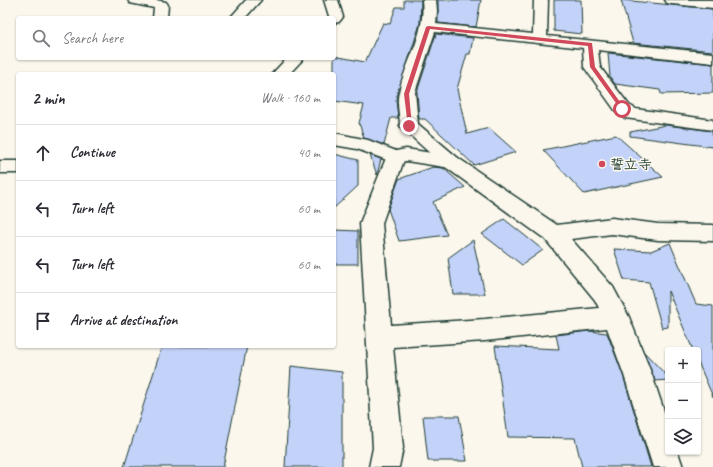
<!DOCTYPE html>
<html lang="en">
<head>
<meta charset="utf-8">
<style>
  body { margin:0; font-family:Caveat,"Klee One",sans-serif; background:#f2f2f3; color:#2b2b33 }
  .controls { position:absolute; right:12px; bottom:12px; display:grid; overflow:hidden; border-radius:4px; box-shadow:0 1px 3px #0004 }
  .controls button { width:36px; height:36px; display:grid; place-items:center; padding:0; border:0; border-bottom:1px solid #e1e1e2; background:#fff; color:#2b2b33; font:20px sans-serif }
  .stop { position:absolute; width:12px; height:12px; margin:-9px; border:3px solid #d1495b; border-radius:50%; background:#fff }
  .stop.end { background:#d1495b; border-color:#fff; box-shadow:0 1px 4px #0008 }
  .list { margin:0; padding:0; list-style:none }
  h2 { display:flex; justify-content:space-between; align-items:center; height:52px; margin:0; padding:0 16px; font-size:17px }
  h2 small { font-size:13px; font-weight:400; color:#7c7c81 }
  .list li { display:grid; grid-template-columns:26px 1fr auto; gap:12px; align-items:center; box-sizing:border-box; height:56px; padding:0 16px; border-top:1px solid #e1e1e2 }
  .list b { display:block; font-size:15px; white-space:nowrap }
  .list em { font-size:13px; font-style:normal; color:#7c7c81 }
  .icon { flex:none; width:22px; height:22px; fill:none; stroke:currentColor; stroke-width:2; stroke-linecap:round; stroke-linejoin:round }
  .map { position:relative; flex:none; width:713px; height:467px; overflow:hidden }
  .search { position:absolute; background:#fff; box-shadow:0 1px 3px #0004; left:16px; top:16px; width:320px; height:44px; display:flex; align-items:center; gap:10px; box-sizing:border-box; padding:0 14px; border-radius:4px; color:#7c7c81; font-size:15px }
  .panel { position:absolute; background:#fff; box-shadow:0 1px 3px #0004; left:16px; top:72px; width:320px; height:276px; border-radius:4px }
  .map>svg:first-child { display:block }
  .building { fill:#c3d2f9; stroke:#1f3d34 }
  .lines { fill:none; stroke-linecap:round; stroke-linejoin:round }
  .minor-casing { stroke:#1f3d34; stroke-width:3 }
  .tertiary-casing { stroke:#1f3d34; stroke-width:3 }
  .minor { fill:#fbf7ec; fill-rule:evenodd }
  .tertiary { fill:#fbf7ec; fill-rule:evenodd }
  .route { fill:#d1495b }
  .poi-dot { fill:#d1495b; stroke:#fbf7ec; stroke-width:1.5 }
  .labels { text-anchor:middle; stroke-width:3; stroke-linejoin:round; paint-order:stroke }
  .poi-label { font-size:14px; font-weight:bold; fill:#1f3d34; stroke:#fbf7ec; text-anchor:start }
</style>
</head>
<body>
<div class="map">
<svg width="713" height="467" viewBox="0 0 713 467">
  <rect width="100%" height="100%" fill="#fbf7ec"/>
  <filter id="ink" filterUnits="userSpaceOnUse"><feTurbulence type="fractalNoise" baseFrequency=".025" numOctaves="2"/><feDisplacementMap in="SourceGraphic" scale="8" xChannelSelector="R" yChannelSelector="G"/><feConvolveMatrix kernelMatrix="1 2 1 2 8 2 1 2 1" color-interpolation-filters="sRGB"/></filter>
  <g filter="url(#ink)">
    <!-- building -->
    <path class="building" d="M 404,0 L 421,0 L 420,24 L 398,92 L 396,100 L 398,118 L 391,118 L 384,145 L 364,138 L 359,123 L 364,105 L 334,101 L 334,56 L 365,62 L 383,23 L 390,24 L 396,7 L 404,7 Z
      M 438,0 L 481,0 L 476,27 L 438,23 Z
      M 554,0 L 581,0 L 582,34 L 554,31 Z
      M 621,0 L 713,9 L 713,51 L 633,43 Z
      M 436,34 L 473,38 L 470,54 L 467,54 L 457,89 L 467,134 L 489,128 L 516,152 L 474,165 L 425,119 L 419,119 L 417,92 Z
      M 608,53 L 713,64 L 713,93 L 661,94 L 660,90 L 615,84 L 610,77 Z
      M 666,125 L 712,131 L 713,147 L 630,136 L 630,132 Z
      M 616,135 L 663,177 L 584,194 L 543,150 Z
      M 334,154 L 358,160 L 358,186 L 334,208 Z
      M 370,155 L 381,159 L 377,175 Z
      M 433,167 L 443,168 L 465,187 L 433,202 L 447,235 L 399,241 L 388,209 L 399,179 Z
      M 504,219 L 543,250 L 522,265 L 482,234 Z
      M 334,230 L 358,231 L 358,264 L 334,264 Z
      M 473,240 L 485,294 L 453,294 L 448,258 Z
      M 670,243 L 696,304 L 713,306 L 713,397 L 698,362 L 698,350 L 693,350 L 668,291 L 668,327 L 662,328 L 649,282 L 624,280 L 614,249 L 651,251 Z
      M 589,331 L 607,333 L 623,375 L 651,467 L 582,467 L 575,438 L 508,437 L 495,346 L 559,349 L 556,335 Z
      M 162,346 L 247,346 L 223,467 L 124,467 Z
      M 644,352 L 668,377 L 668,380 L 655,381 Z
      M 291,366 L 342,372 L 342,467 L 285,467 Z
      M 423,416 L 459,416 L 467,461 L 428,461 Z"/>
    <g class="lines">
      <defs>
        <path id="minor" d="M 128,0 L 156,0 L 166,2 L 168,5 L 167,18 L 153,18 L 154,8 L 130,3 Z
          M 246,0 L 261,0 L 245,18 L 230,18 Z
          M 324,0 L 338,0 L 343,17 L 339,22 L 334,23 L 334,18 L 328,18 L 329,16 Z
          M 422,0 L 436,0 L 437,11 L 436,24 L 533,34 L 534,0 L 548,0 L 547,36 L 713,53 L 713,63 L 598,50 L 600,67 L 629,105 L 636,109 L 713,120 L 713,130 L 625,118 L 617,113 L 584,67 L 583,48 L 435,32 L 415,92 L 418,124 L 458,158 L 557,225 L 612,218 L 658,224 L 713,225 L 713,241 L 658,240 L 612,234 L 571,239 L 613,287 L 629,317 L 652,375 L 668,423 L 668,452 L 678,452 L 683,467 L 653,467 L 624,375 L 607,328 L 485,341 L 393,347 L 403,448 L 399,467 L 369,467 L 373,448 L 360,223 L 388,153 L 395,151 L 402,153 L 405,157 L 382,223 L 391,325 L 485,319 L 599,308 L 595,300 L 545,239 L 444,166 L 400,126 C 400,115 396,103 399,92 C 406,60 426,34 422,0 Z
          M 665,0 L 713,0 L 713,8 L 672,4 L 667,3 Z
          M 287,58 L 304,58 L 289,74 L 272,74 Z"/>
        <path id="tertiary" d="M 334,133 L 368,140 L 396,151 L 406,149 L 451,156 L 458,158 L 461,162 L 458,166 L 451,168 L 406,161 L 395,163 L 357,149 L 334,145 Z
          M 0,161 L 18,161 L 18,173 L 0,173 Z"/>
      </defs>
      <!-- minor casing -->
      <use href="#minor" class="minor-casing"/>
      <!-- tertiary casing -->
      <use href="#tertiary" class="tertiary-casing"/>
      <!-- minor -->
      <use href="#minor" class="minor"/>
      <!-- tertiary -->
      <use href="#tertiary" class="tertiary"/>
    </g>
  </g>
  <!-- route -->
  <path class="route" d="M 428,26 L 592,43 L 595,67 L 625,109 L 621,110 L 590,67 L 588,46 L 430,29 L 409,94 L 412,126 L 408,127 L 404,94 L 426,27 Z"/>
  <!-- markers -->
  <circle class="poi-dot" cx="602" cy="164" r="4"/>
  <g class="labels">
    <!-- poi labels -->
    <g class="poi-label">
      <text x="610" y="169">誓立寺</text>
    </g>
  </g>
</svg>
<div class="controls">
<button>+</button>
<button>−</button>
<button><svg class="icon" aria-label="layers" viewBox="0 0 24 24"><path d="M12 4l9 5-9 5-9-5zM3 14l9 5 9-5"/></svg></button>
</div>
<div class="stop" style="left:622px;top:109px"></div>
<div class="stop end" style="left:409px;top:126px"></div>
<div class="search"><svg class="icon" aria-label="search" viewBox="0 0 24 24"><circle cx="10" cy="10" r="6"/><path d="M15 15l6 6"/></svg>Search here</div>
<section class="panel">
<h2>2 min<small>Walk · 160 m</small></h2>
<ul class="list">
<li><svg class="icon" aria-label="ahead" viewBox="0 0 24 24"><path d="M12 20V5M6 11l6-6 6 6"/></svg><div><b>Continue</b></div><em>40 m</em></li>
<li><svg class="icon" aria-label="left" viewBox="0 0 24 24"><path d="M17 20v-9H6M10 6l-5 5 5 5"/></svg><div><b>Turn left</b></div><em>60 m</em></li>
<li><svg class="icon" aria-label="left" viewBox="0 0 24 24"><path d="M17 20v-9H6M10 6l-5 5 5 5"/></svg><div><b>Turn left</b></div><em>60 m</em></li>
<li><svg class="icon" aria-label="arrive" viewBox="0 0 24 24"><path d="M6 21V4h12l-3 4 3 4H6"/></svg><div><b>Arrive at destination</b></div></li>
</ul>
</section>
</div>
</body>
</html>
